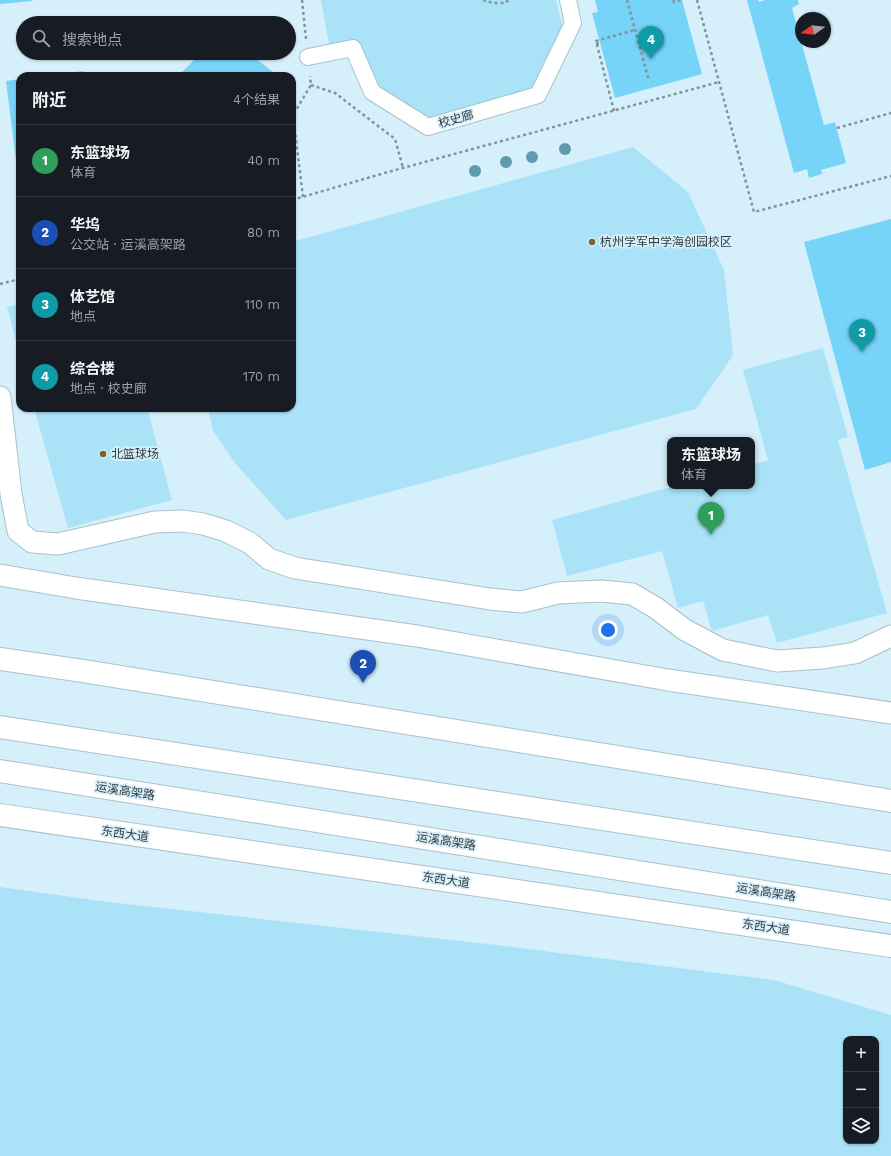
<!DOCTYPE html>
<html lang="zh">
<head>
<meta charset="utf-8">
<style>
  body { margin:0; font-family:"Work Sans","Noto Sans SC",sans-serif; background:#242831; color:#f1f3f6 }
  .controls { position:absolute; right:12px; bottom:12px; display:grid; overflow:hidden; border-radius:8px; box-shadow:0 1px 3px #0004 }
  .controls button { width:36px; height:36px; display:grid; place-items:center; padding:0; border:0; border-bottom:1px solid #363941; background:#171b24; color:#f1f3f6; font:20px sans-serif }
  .compass { position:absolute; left:795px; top:12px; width:36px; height:36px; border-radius:50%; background:#171b24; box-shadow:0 1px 3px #0004; rotate:255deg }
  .you { position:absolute; left:608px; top:630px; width:14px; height:14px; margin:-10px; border:3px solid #fff; border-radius:50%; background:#1a73e8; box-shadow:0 0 0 6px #1a73e833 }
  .badge { display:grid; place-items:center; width:26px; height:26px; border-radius:50%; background:#bcb29e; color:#fff; font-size:13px; font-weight:700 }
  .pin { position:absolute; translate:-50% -33px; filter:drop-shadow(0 1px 2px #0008) }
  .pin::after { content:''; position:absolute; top:21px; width:14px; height:12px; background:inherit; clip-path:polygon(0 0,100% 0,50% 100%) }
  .popup { position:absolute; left:667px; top:437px; width:88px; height:52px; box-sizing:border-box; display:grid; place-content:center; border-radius:8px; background:#171b24; filter:drop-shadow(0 1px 3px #0005); font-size:13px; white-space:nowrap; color:#9ea1a6 }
  .popup b { font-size:15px; color:#f1f3f6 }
  .popup::after { content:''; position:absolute; left:50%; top:100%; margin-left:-8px; border:8px solid transparent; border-top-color:#171b24 }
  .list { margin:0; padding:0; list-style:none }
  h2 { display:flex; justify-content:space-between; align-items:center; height:52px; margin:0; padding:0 16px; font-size:17px }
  h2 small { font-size:13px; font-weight:400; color:#9ea1a6 }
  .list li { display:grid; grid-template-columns:26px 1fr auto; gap:12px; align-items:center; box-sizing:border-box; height:72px; padding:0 16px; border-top:1px solid #363941 }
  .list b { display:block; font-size:15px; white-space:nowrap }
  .list p { margin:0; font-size:13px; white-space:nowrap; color:#9ea1a6 }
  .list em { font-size:13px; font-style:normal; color:#9ea1a6 }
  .icon { flex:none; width:22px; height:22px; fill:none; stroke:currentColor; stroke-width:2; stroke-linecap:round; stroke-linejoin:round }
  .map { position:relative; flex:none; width:891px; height:1156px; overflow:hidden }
  .search { position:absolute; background:#171b24; box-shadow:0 1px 3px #0004; left:16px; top:16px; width:280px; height:44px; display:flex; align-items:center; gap:10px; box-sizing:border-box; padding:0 14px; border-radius:22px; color:#9ea1a6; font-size:15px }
  .panel { position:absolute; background:#171b24; box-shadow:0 1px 3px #0004; left:16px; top:72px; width:280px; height:340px; border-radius:12px }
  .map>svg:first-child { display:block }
  .green { fill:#aae2f8; fill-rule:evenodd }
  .building { fill:#76d4f8 }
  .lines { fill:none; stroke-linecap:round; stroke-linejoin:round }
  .pedestrian-casing { stroke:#a8c1cb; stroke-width:18 }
  .minor-casing { stroke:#a8c1cb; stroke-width:23 }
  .trunk-casing { stroke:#a8c1cb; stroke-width:24 }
  .path { stroke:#82949b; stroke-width:2.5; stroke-dasharray:3 3; stroke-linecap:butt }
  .pedestrian { stroke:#fff; stroke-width:16 }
  .minor { stroke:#fff; stroke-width:21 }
  .trunk { stroke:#fff; stroke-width:22 }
  .tree { fill:#609bad }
  .poi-dot { fill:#7c6233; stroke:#d6f0fb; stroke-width:1.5 }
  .labels { text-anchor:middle; stroke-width:3.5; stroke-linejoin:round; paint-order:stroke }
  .street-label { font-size:12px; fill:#323c40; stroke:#d6f0fb }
  .poi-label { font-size:12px; fill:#323c40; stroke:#d6f0fb; text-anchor:start }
</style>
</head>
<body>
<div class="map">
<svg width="891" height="1156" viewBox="0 0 891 1156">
  <rect width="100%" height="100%" fill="#d6f0fb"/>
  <!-- green -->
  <path class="green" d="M 321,0 L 556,0 L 563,27 L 531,93 L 430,121 L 375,87 L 359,43 L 330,49 Z
    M 633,147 L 688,192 L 724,270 L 733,355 L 696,409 L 286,520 L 235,463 L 213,431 L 208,408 L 292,408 L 292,242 Z
    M 20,304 L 20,356 L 7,307 Z
    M 823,348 L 848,437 L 838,440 L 887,613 L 777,643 L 768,615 L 712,631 L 703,601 L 678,608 L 662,551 L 567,576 L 552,520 L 674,486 L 752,486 L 752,465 L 768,460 L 743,370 Z
    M 34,408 L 147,408 L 172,500 L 68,528 Z
    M 0,887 L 108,902 L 497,945 L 774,980 L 891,1015 L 891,1156 L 0,1156 ZM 846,1039 L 876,1039 L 876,1141 L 846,1141 Z"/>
  <!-- building -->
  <path class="building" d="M 0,0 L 32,0 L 32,1 L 0,4 Z
    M 595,0 L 682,0 L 702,74 L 615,98 L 592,13 L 598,12 Z
    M 747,0 L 758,0 L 759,2 L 765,0 L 798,0 L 799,4 L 792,8 L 824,125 L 835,122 L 846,163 L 821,170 L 822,174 L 809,178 L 807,169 L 794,173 Z
    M 201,53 L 249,53 L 278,76 L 178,76 Z
    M 83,71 L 85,76 L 52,76 L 52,75 Z
    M 20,79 L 20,184 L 19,184 L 6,81 Z
    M 891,219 L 891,462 L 865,470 L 804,242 Z"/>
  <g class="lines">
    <defs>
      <path id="pedestrian" d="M 308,57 L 353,48 L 372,92 L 428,127 L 538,95 L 573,23 L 568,0"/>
      <path id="minor" d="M 0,397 L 11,494 L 18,531 L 32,542 L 58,544 L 155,522 L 183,521 L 203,524 L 226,531 L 250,543 L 269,559 L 295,568 L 490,599 L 522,602 L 558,593 L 601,591 L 632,594 L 656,608 L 685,630 L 723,650 L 777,661 L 823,658 L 855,653 L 891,636
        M 0,575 L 76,588 L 417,636 L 668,680 L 891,713"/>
      <path id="trunk" d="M 0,659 L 83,671 L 891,801
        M 0,727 L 891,863
        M 0,771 L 891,912
        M 0,815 L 891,946"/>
    </defs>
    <!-- pedestrian casing -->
    <use href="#pedestrian" class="pedestrian-casing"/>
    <!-- minor casing -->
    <use href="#minor" class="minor-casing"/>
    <!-- trunk casing -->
    <use href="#trunk" class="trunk-casing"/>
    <!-- path -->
    <path class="path" d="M 302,0 L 306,39
      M 483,0 L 493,3 L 506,3 L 508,0
      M 627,0 L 649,81
      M 673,0 L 674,2 L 681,0
      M 697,0 L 754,212 L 891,176
      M 596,44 L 600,43
      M 311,85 L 335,93 L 395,139 L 403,168
      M 614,111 L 596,41 L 635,30
      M 837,128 L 891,113
      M 303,197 L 293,115 L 311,85 L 310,76
      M 292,200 L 388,172 L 719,82
      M 0,284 L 20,279"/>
    <!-- pedestrian -->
    <use href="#pedestrian" class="pedestrian"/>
    <!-- minor -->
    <use href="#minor" class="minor"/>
    <!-- trunk -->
    <use href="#trunk" class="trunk"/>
  </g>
  <!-- trees -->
  <g class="tree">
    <circle cx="565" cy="149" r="6"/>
    <circle cx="532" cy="157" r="6"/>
    <circle cx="506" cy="162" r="6"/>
    <circle cx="475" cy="171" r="6"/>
  </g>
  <!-- markers -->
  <g class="poi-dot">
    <circle cx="592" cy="242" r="4"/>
    <circle cx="103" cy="454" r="4"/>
  </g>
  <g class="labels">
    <!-- street labels -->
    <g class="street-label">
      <text transform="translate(456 119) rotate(-16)" y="4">校史廊</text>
      <text transform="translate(125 791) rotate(9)" y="4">运溪高架路</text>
      <text transform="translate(125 834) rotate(8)" y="4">东西大道</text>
      <text transform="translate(446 841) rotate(9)" y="4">运溪高架路</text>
      <text transform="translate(446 880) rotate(8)" y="4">东西大道</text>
      <text transform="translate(766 892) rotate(9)" y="4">运溪高架路</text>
      <text transform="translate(766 927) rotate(8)" y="4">东西大道</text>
    </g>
    <!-- poi labels -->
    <g class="poi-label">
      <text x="600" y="246">杭州学军中学海创园校区</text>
      <text x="111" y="458">北篮球场</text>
    </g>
  </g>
</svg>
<div class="controls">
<button>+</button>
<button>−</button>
<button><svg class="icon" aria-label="layers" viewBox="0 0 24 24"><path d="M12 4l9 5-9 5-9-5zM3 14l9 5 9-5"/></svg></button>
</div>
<svg class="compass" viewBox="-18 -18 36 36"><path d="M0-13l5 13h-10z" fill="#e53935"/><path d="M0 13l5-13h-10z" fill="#9ea1a6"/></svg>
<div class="you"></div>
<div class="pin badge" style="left:711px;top:535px;background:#2e9e5b">1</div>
<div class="popup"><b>东篮球场</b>体育</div>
<div class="pin badge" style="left:363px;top:683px;background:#1a4fb4">2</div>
<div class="pin badge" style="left:862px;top:352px;background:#0f9aa8">3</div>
<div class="pin badge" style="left:651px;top:59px;background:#0f9aa8">4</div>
<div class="search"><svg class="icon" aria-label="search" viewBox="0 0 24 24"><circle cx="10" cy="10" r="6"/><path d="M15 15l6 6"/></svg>搜索地点</div>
<section class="panel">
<h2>附近<small>4个结果</small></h2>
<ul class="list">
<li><span class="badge" style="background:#2e9e5b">1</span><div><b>东篮球场</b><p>体育</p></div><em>40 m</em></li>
<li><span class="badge" style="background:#1a4fb4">2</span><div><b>华坞</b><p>公交站 · 运溪高架路</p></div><em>80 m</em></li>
<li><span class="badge" style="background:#0f9aa8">3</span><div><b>体艺馆</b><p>地点</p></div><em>110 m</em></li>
<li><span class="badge" style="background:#0f9aa8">4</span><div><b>综合楼</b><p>地点 · 校史廊</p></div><em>170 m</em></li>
</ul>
</section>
</div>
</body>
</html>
